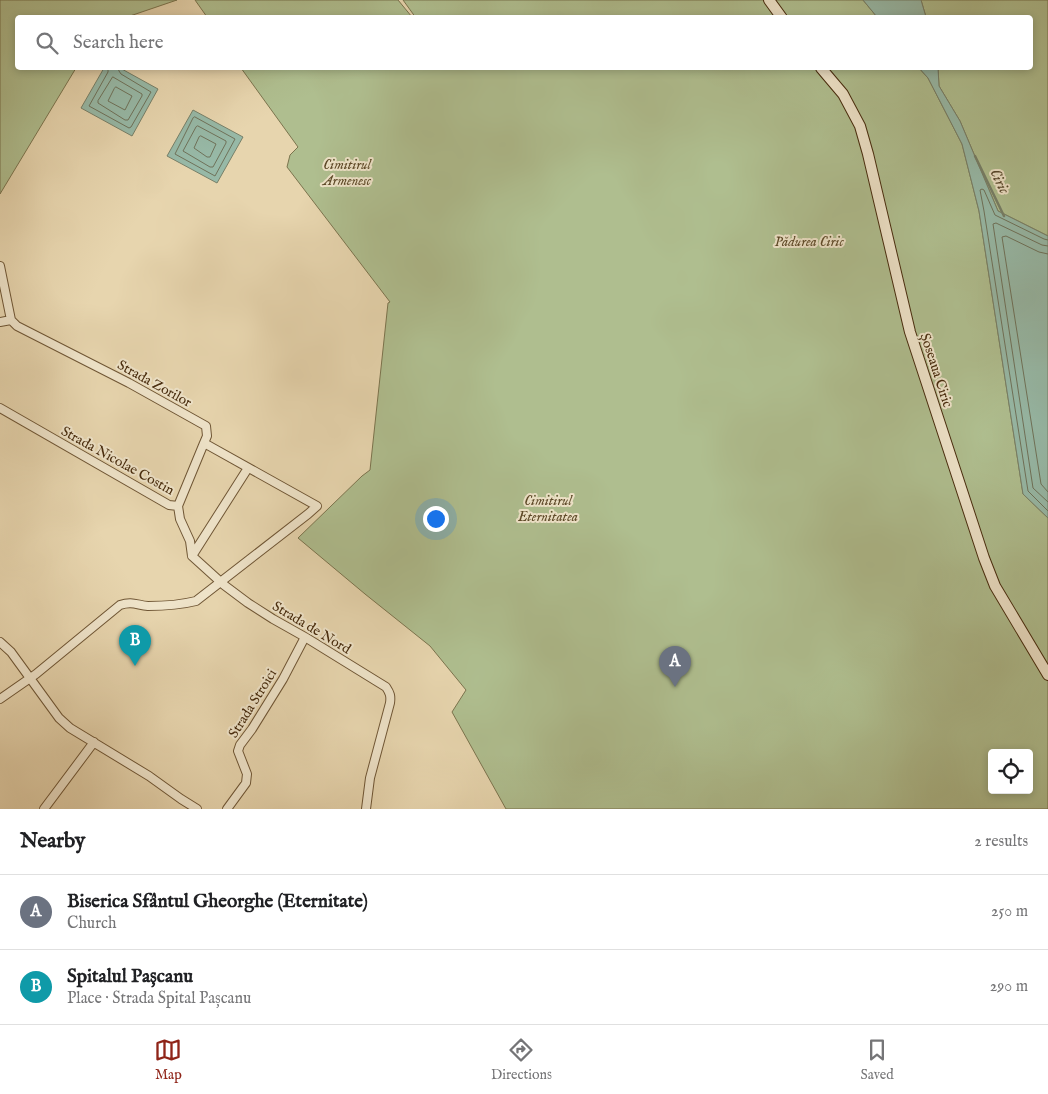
<!DOCTYPE html>
<html lang="en">
<head>
<meta charset="utf-8">
<style>
  body { margin:0; font-family:"IM FELL English",serif; background:#f6f6f6; color:#202124 }
  .controls { position:absolute; right:15px; bottom:15px; display:grid; overflow:hidden; border-radius:5px; box-shadow:0 2px 8px #0003 }
  .controls button { width:45px; height:45px; display:grid; place-items:center; padding:0; border:0; border-bottom:1px solid #e0e0e0; background:#fff; color:#202124; font:25px sans-serif }
  .you { position:absolute; left:435px; top:518px; width:18px; height:18px; margin:-12px; border:4px solid #fff; border-radius:50%; background:#1a73e8; box-shadow:0 0 0 8px #1a73e833 }
  .badge { display:grid; place-items:center; width:32px; height:32px; border-radius:50%; background:#8f2418; color:#fff; font-size:16px; font-weight:700 }
  .pin { position:absolute; translate:-50% -41px; filter:drop-shadow(0 1px 2px #0008) }
  .pin::after { content:''; position:absolute; top:26px; width:18px; height:15px; background:inherit; clip-path:polygon(0 0,100% 0,50% 100%) }
  .list { margin:0; padding:0; list-style:none }
  h2 { display:flex; justify-content:space-between; align-items:center; height:65px; margin:0; padding:0 20px; font-size:21px }
  h2 small { font-size:16px; font-weight:400; color:#757577 }
  .list li { display:grid; grid-template-columns:32px 1fr auto; gap:15px; align-items:center; box-sizing:border-box; height:75px; padding:0 20px; border-top:1px solid #e0e0e0 }
  .list b { display:block; font-size:19px; white-space:nowrap }
  .list p { margin:0; font-size:16px; white-space:nowrap; color:#757577 }
  .list em { font-size:16px; font-style:normal; color:#757577 }
  .icon { flex:none; width:28px; height:28px; fill:none; stroke:currentColor; stroke-width:2; stroke-linecap:round; stroke-linejoin:round }
  .map { position:relative; flex:none; width:1048px; height:809px; overflow:hidden }
  .search { position:absolute; background:#fff; box-shadow:0 2px 8px #0003; left:15px; right:15px; top:15px; height:55px; display:flex; align-items:center; gap:12px; box-sizing:border-box; padding:0 18px; border-radius:5px; color:#757577; font-size:19px }
  .sheet { height:215px; background:#fff }
  nav { display:flex; justify-content:space-around; align-items:center; box-sizing:border-box; height:70px; border-top:1px solid #e0e0e0; background:#fff; font-size:14px; color:#757577 }
  nav a { display:grid; justify-items:center; gap:2px }
  nav .on { color:#8f2418 }
  .map>svg:first-child { display:block }
  .green { fill:#afbe8f; stroke:#7b744e; fill-rule:evenodd }
  .water { fill:#97b9a7; stroke:#778069 }
  .lines { fill:none; stroke-linecap:round; stroke-linejoin:round }
  .shore { stroke:#6f725a; stroke-width:1 }
  .stream { stroke:#778069; stroke-width:2.5 }
  .street-casing { stroke:#6f5635; stroke-width:10 }
  .secondary-casing { stroke:#472b0d; stroke-width:12 }
  .street { stroke:#efe4ca; stroke-width:8 }
  .secondary { stroke:#efe4ca; stroke-width:10 }
  .labels { text-anchor:middle; stroke-width:4; stroke-linejoin:round; paint-order:stroke }
  .park-label { font-size:14px; font-style:italic; fill:#5c4827; stroke:#efe4ca }
  .street-label { font-size:14px; fill:#472b0d; stroke:#efe4ca }
  .water-label { font-size:15px; font-style:italic; fill:#57472c; stroke:#efe4ca }
</style>
</head>
<body>
<div class="map">
<svg width="1048" height="809" viewBox="0 0 1048 809">
  <rect width="100%" height="100%" fill="#e7d5ae"/>
  <filter id="stains"><feTurbulence type="fractalNoise" baseFrequency=".004" numOctaves="4"/><feColorMatrix values="0 0 0 0 .2 0 0 0 0 .09 0 0 0 0 .02 0 0 0 .5 -.17"/></filter>
  <radialGradient id="worn" r=".72"><stop offset=".6" stop-color="#630" stop-opacity="0"/><stop offset="1" stop-color="#630" stop-opacity=".3"/></radialGradient>
  <!-- green -->
  <path class="green" d="M 0,0 L 177,0 L 127,17 L 18,18 L 18,68 L 76,68 L 0,194 Z
    M 195,0 L 398,0 L 412,17 L 207,17 Z
    M 403,0 L 863,0 L 877,17 L 416,18 Z
    M 921,0 L 1048,0 L 1048,236 L 998,211 L 960,121 L 939,86 L 938,68 L 1030,68 L 1030,18 L 926,17 Z
    M 241,68 L 919,68 L 928,78 L 962,144 L 979,211 L 1023,494 L 1048,518 L 1048,809 L 506,809 L 452,712 L 466,690 L 430,646 L 365,594 L 298,538 L 362,476 L 370,470 L 388,303 L 390,302 L 287,167 L 290,155 L 298,147 ZM 992,753 L 1029,753 L 1029,790 L 992,790 Z"/>
  <!-- water -->
  <path class="water" d="M 863,0 L 921,0 L 926,17 L 877,17 Z
    M 104,68 L 120,68 L 158,89 L 132,136 L 81,108 Z
    M 919,68 L 938,68 L 939,86 L 960,121 L 998,211 L 1048,236 L 1048,518 L 1023,494 L 979,211 L 962,144 L 928,78 Z
    M 193,110 L 243,137 L 217,183 L 167,156 Z"/>
  <g class="lines">
    <!-- shore -->
    <path class="shore" d="M 108,68 L 108,72 L 89,106 L 129,128 L 131,127 L 151,92 L 121,74 L 119,71 L 118,68
      M 113,77 L 142,94 L 142,96 L 128,120 L 125,120 L 98,103 L 98,101 Z
      M 116,87 L 132,96 L 125,110 L 123,109 L 108,101 L 114,89 Z
      M 195,117 L 235,139 L 215,176 L 175,154 L 193,118 Z
      M 198,126 L 226,141 L 226,143 L 213,167 L 210,167 L 183,151 L 196,127 Z
      M 201,136 L 216,144 L 210,157 L 207,157 L 194,148 L 199,137 Z
      M 1048,240 L 1044,239 L 995,215 L 984,190 L 982,189 L 980,190 L 984,211 L 1028,491 L 1048,511
      M 1048,246 L 1042,245 L 996,223 L 993,224 L 1033,488 L 1048,502
      M 1048,254 L 1039,252 L 1006,236 L 1002,237 L 1041,484 L 1048,492"/>
    <!-- stream -->
    <path class="stream" d="M 975,156 L 1004,216"/>
    <defs>
      <path id="street" d="M 0,266 L 11,320 L 17,326 L 129,383 L 206,426 L 207,436 L 204,443 L 317,506 L 308,514 L 196,601 C 180,605 164,606 148,606 C 137,605 132,601 120,605 L 36,674 L 0,699
        M 0,322 L 11,320
        M 0,408 L 169,505 L 178,506 L 180,519 L 190,541 L 192,556
        M 178,506 L 204,443
        M 192,556 L 224,585 L 248,603 L 273,619 L 305,637 L 386,687 C 390,693 391,696 390,703 L 370,778 L 366,809
        M 192,556 L 248,468
        M 0,642 L 11,652 L 59,718 L 70,728 L 149,776 L 181,799 L 197,809
        M 44,809 L 94,742
        M 227,809 L 246,783 L 247,774 L 238,751 L 240,745 L 252,729 L 283,679 L 305,637"/>
      <path id="secondary" d="M 769,0 L 782,18
        M 821,68 L 843,94 L 860,126 L 868,154 L 910,332 L 984,558 L 995,586 L 1048,675"/>
    </defs>
    <!-- street casing -->
    <use href="#street" class="street-casing"/>
    <!-- secondary casing -->
    <use href="#secondary" class="secondary-casing"/>
    <!-- street -->
    <use href="#street" class="street"/>
    <!-- secondary -->
    <use href="#secondary" class="secondary"/>
  </g>
  <g class="labels">
    <!-- park labels -->
    <g class="park-label">
      <text x="347" y="169">Cimitirul<tspan x="347" dy="16">Armenesc</tspan></text>
      <text x="809" y="246">Pădurea Ciric</text>
      <text x="548" y="505">Cimitirul<tspan x="548" dy="16">Eternitatea</tspan></text>
    </g>
    <!-- street labels -->
    <g class="street-label">
      <text transform="translate(937 370) rotate(72)" y="5">Șoseaua Ciric</text>
      <text transform="translate(155 383) rotate(29)" y="5">Strada Zorilor</text>
      <text transform="translate(118 460) rotate(29)" y="5">Strada Nicolae Costin</text>
      <text transform="translate(312 627) rotate(31)" y="5">Strada de Nord</text>
      <text transform="translate(252 703) rotate(-58)" y="5">Strada Stroici</text>
    </g>
    <!-- water labels -->
    <g class="water-label">
      <text transform="translate(1000 181) rotate(64)" y="5">Ciric</text>
    </g>
  </g>
  <rect width="100%" height="100%" filter="url(#stains)"/>
  <rect width="100%" height="100%" fill="url(#worn)"/>
</svg>
<div class="controls">
<button><svg class="icon" aria-label="locate" viewBox="0 0 24 24"><circle cx="12" cy="12" r="6"/><path d="M12 2v4M12 18v4M2 12h4M18 12h4"/></svg></button>
</div>
<div class="you"></div>
<div class="pin badge" style="left:675px;top:687px;background:#6b7280">A</div>
<div class="pin badge" style="left:135px;top:666px;background:#0f9aa8">B</div>
<div class="search"><svg class="icon" aria-label="search" viewBox="0 0 24 24"><circle cx="10" cy="10" r="6"/><path d="M15 15l6 6"/></svg>Search here</div>
</div>
<section class="sheet">
<h2>Nearby<small>2 results</small></h2>
<ul class="list">
<li><span class="badge" style="background:#6b7280">A</span><div><b>Biserica Sfântul Gheorghe (Eternitate)</b><p>Church</p></div><em>250 m</em></li>
<li><span class="badge" style="background:#0f9aa8">B</span><div><b>Spitalul Pașcanu</b><p>Place · Strada Spital Pașcanu</p></div><em>290 m</em></li>
</ul>
</section>
<nav>
<a class="on"><svg class="icon" aria-label="map" viewBox="0 0 24 24"><path d="M3 6l6-2 6 2 6-2v14l-6 2-6-2-6 2zM9 4v14M15 6v14"/></svg>Map</a>
<a><svg class="icon" aria-label="directions" viewBox="0 0 24 24"><path d="M12 3l9 9-9 9-9-9zM9 14v-3h6M13 9l2 2-2 2"/></svg>Directions</a>
<a><svg class="icon" aria-label="saved" viewBox="0 0 24 24"><path d="M7 4h10v16l-5-4-5 4z"/></svg>Saved</a>
</nav>
</body>
</html>
